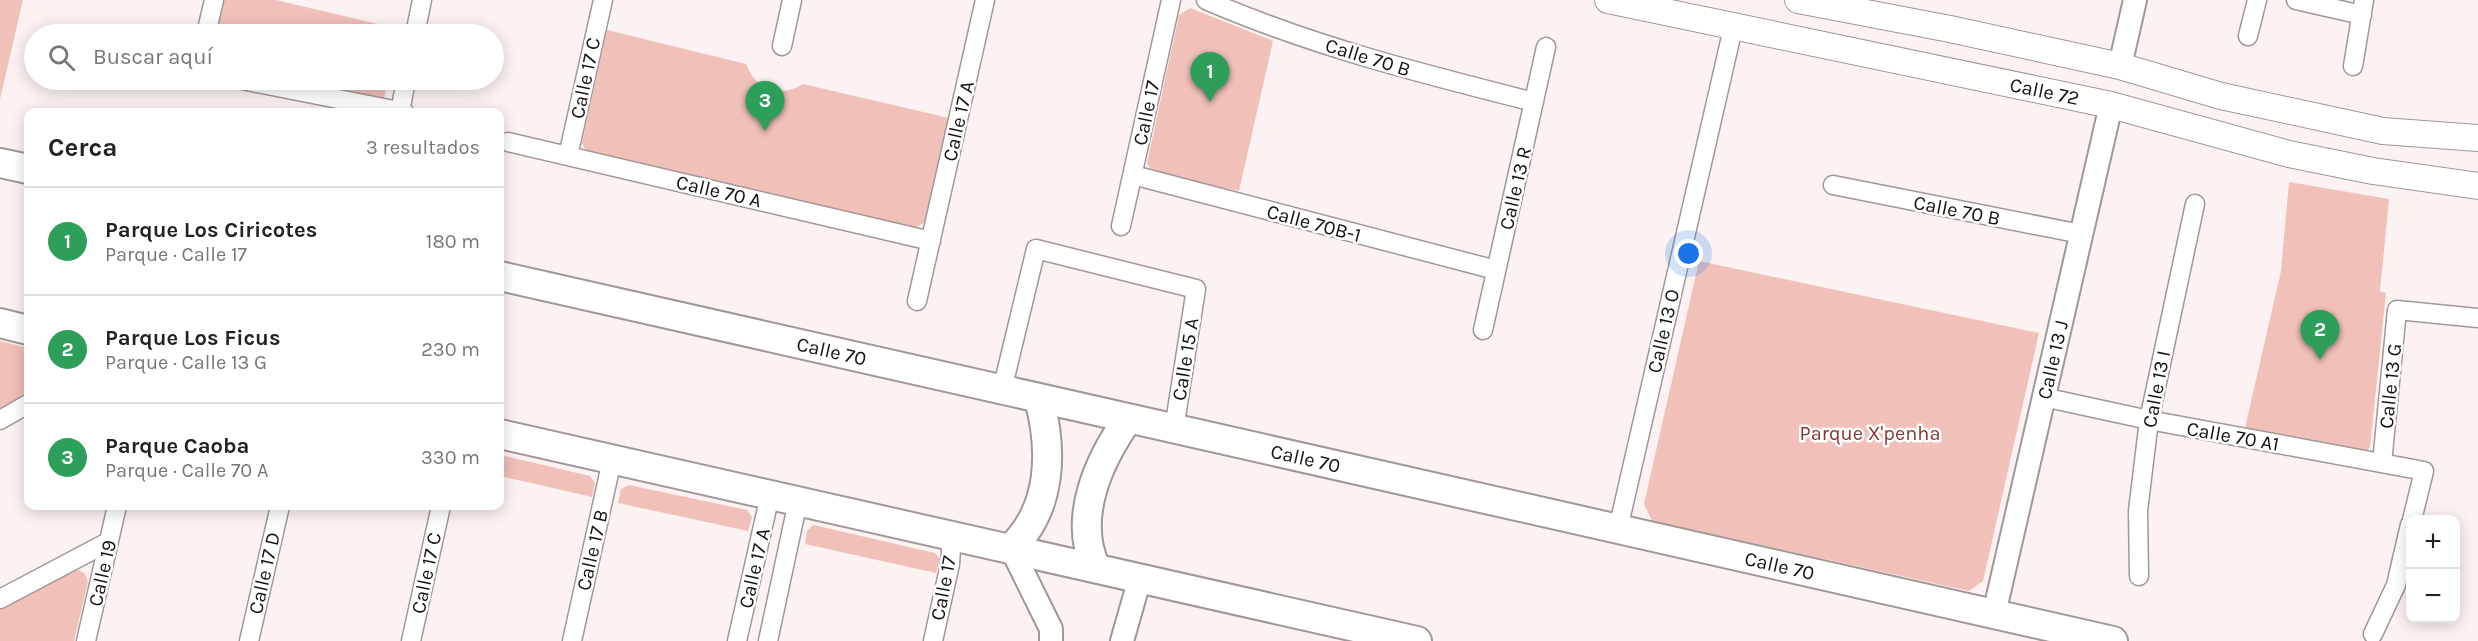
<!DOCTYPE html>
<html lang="es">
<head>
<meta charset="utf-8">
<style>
  body { margin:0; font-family:Karla,sans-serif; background:#f6f6f6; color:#222 }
  .controls { position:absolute; right:18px; bottom:18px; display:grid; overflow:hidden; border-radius:12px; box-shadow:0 3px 15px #0003 }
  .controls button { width:54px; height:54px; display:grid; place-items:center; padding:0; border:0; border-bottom:2px solid #e0e0e0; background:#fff; color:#222; font:30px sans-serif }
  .you { position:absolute; left:1689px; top:254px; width:21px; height:21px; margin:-15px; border:4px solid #fff; border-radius:50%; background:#1a73e8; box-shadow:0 0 0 9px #1a73e833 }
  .badge { display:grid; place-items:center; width:39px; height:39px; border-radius:50%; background:#367289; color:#fff; font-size:20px; font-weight:700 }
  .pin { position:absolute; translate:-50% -50px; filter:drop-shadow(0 2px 3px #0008) }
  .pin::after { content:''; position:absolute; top:32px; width:21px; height:18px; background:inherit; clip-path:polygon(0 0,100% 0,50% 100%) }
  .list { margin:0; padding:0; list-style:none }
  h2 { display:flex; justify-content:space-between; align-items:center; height:78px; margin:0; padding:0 24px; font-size:26px }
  h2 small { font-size:20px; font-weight:400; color:#767676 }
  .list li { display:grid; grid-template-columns:39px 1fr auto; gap:18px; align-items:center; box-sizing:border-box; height:108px; padding:0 24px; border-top:2px solid #e0e0e0 }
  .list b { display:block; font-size:22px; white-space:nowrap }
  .list p { margin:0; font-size:20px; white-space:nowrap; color:#767676 }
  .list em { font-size:20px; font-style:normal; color:#767676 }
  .icon { flex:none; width:33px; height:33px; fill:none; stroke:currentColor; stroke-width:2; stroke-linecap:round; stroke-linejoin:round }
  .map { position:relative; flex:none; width:2478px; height:641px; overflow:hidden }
  .search { position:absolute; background:#fff; box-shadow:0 3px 15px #0003; left:24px; top:24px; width:480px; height:66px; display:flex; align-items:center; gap:15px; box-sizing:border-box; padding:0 21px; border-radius:33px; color:#767676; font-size:22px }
  .panel { position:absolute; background:#fff; box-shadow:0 3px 15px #0003; left:24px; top:108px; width:480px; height:402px; border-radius:12px }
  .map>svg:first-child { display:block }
  .green { fill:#f0c0b9 }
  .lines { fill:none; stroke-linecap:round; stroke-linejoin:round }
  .minor-casing { stroke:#a09897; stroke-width:21 }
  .tertiary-casing { stroke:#a09897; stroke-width:26 }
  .secondary-casing { stroke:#a09897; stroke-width:28 }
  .primary-casing { stroke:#a09897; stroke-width:32 }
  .minor { stroke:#fff; stroke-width:18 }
  .tertiary { stroke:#fff; stroke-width:22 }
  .secondary { stroke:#fff; stroke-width:26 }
  .primary { stroke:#fff; stroke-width:28 }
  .labels { text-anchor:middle; stroke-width:5; stroke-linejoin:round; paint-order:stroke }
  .street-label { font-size:20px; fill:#151212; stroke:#fff }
  .park-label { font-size:20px; fill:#843831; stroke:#fff }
</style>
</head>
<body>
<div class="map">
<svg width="2478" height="641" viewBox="0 0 2478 641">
  <rect width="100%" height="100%" fill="#fbf2f1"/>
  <!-- green -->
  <path class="green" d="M 0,0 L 23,0 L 0,99 Z
    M 224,0 L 276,0 L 399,29 L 398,34 L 216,34 Z
    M 1190,8 L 1273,41 L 1239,191 L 1153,173 L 1147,163 L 1179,15 Z
    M 607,30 L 746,64 C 755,89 780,99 803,84 L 949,118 L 925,222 L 915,228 L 587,153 L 582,143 Z
    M 261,80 L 388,80 L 384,98 L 374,105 Z
    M 2289,182 L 2389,199 L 2380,291 L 2386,293 L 2370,447 L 2363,454 L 2245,428 L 2281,271 Z
    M 1699,261 L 2039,333 L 1983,581 L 1969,591 L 1652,521 L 1644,504 Z
    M 0,341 L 28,348 L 28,394 L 0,410 Z
    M 500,455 L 590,476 L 595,483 L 592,497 L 500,476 Z
    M 629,485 L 747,510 L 752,517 L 748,531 L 618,503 L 621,489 Z
    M 813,525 L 935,553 L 940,559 L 936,573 L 805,544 L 807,531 Z
    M 79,570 L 85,574 L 88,582 L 74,641 L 0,641 L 0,608 L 73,571 Z"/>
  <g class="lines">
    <defs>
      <path id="minor" d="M 1206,0 C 1312,46 1423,74 1534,102
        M 2296,0 L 2362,15
        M 206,34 L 214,0
        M 415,34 L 422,0
        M 2248,36 L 2257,0
        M 782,46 L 792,0
        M 2353,66 L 2364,0
        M 242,80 L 404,112
        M 400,112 L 406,80
        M 508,142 L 931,241
        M 568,156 L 603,0
        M 1133,175 L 1496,270
        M 1833,185 L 2081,234
        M 1121,226 L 1171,0
        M 917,301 L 985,0
        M 1483,330 L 1546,47
        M 1002,390 L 1036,249 L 1196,289 L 1174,429
        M 2043,397 L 2149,420 L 2424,471 L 2412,520
        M 0,420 L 28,404
        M 2382,463 L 2397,310 L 2478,318
        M 1618,529 L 1733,28
        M 2139,576 L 2138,511 L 2149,420 L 2195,204
        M 0,599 L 108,542
        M 2373,634 L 2396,585 L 2410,525
        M 86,641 L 117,506
        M 249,641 L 280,506
        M 411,641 L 441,506
        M 572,641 L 612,460
        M 737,641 L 770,495
        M 768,641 L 798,501
        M 933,641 L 950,564 L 952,535"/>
      <g id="tertiary">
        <path d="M 2120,66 L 2135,0"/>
        <path d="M 1011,548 L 1051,629 L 1051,641"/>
        <path id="s1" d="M 1994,614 L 2111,105"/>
        <path d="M 1122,641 L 1140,578"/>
      </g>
      <g id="secondary">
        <path id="s2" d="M 1608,0 L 2111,105 L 2289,154 L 2373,171 L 2478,186"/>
        <path d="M 1798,0 L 1950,29 L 2120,66 L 2221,96 L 2383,131 L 2478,138"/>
      </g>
      <g id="primary">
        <path d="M 0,163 L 28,169"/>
        <path id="s3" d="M 500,276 L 2113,641"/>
        <path d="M 0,323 L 28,330"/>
        <path d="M 500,434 L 1417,641"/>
        <path d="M 1011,548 C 1052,509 1053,451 1039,399"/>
        <path d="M 1096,568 C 1072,518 1099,460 1128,419"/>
      </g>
    </defs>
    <!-- minor casing -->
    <use href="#minor" class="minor-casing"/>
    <!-- tertiary casing -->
    <use href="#tertiary" class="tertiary-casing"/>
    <!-- secondary casing -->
    <use href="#secondary" class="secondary-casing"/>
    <!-- primary casing -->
    <use href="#primary" class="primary-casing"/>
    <!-- minor -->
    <use href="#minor" class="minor"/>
    <!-- tertiary -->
    <use href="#tertiary" class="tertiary"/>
    <!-- secondary -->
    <use href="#secondary" class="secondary"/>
    <!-- primary -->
    <use href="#primary" class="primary"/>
  </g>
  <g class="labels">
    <!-- street labels -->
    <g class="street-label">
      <text transform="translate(1368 57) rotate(17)" y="7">Calle 70 B</text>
      <text transform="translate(585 78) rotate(-78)" y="7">Calle 17 C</text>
      <text dy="7" stroke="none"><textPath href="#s2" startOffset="446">Calle 72</textPath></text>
      <text transform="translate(1146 113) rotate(-78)" y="7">Calle 17</text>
      <text transform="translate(958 121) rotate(-77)" y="7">Calle 17 A</text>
      <text transform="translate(1515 188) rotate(-77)" y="7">Calle 13 R</text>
      <text transform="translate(719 191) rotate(13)" y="7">Calle 70 A</text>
      <text transform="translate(1957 210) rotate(11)" y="7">Calle 70 B</text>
      <text transform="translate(1314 223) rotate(15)" y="7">Calle 70B-1</text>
      <text transform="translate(1663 331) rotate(-77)" y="7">Calle 13 O</text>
      <text dy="7" stroke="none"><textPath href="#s3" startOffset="340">Calle 70</textPath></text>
      <text transform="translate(1185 359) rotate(-81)" y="7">Calle 15 A</text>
      <text dy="7" stroke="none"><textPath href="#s1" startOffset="261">Calle 13 J</textPath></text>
      <text transform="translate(2390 386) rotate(-84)" y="7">Calle 13 G</text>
      <text transform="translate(2156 389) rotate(-79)" y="7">Calle 13 I</text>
      <text transform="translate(2233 436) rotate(10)" y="7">Calle 70 A1</text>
      <text dy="7" stroke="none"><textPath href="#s3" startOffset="826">Calle 70</textPath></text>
      <text transform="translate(592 550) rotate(-77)" y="7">Calle 17 B</text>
      <text dy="7" stroke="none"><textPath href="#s3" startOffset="1312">Calle 70</textPath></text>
      <text transform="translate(754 568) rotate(-77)" y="7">Calle 17 A</text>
      <text transform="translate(102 573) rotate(-77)" y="7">Calle 19</text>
      <text transform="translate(264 573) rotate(-77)" y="7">Calle 17 D</text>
      <text transform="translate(426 573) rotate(-78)" y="7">Calle 17 C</text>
      <text transform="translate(943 588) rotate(-79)" y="7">Calle 17</text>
    </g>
    <!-- park labels -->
    <g class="park-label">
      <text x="1870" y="440">Parque X'penha</text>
    </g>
  </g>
</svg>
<div class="controls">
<button>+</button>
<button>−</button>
</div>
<div class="you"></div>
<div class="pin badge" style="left:1210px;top:102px;background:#2e9e5b">1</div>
<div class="pin badge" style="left:2320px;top:360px;background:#2e9e5b">2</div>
<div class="pin badge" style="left:765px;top:131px;background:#2e9e5b">3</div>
<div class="search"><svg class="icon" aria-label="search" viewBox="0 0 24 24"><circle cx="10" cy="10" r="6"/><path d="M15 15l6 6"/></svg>Buscar aquí</div>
<section class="panel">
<h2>Cerca<small>3 resultados</small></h2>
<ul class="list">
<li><span class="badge" style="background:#2e9e5b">1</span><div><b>Parque Los Ciricotes</b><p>Parque · Calle 17</p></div><em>180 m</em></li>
<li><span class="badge" style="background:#2e9e5b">2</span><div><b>Parque Los Ficus</b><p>Parque · Calle 13 G</p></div><em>230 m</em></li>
<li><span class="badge" style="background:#2e9e5b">3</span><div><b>Parque Caoba</b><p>Parque · Calle 70 A</p></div><em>330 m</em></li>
</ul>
</section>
</div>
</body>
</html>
